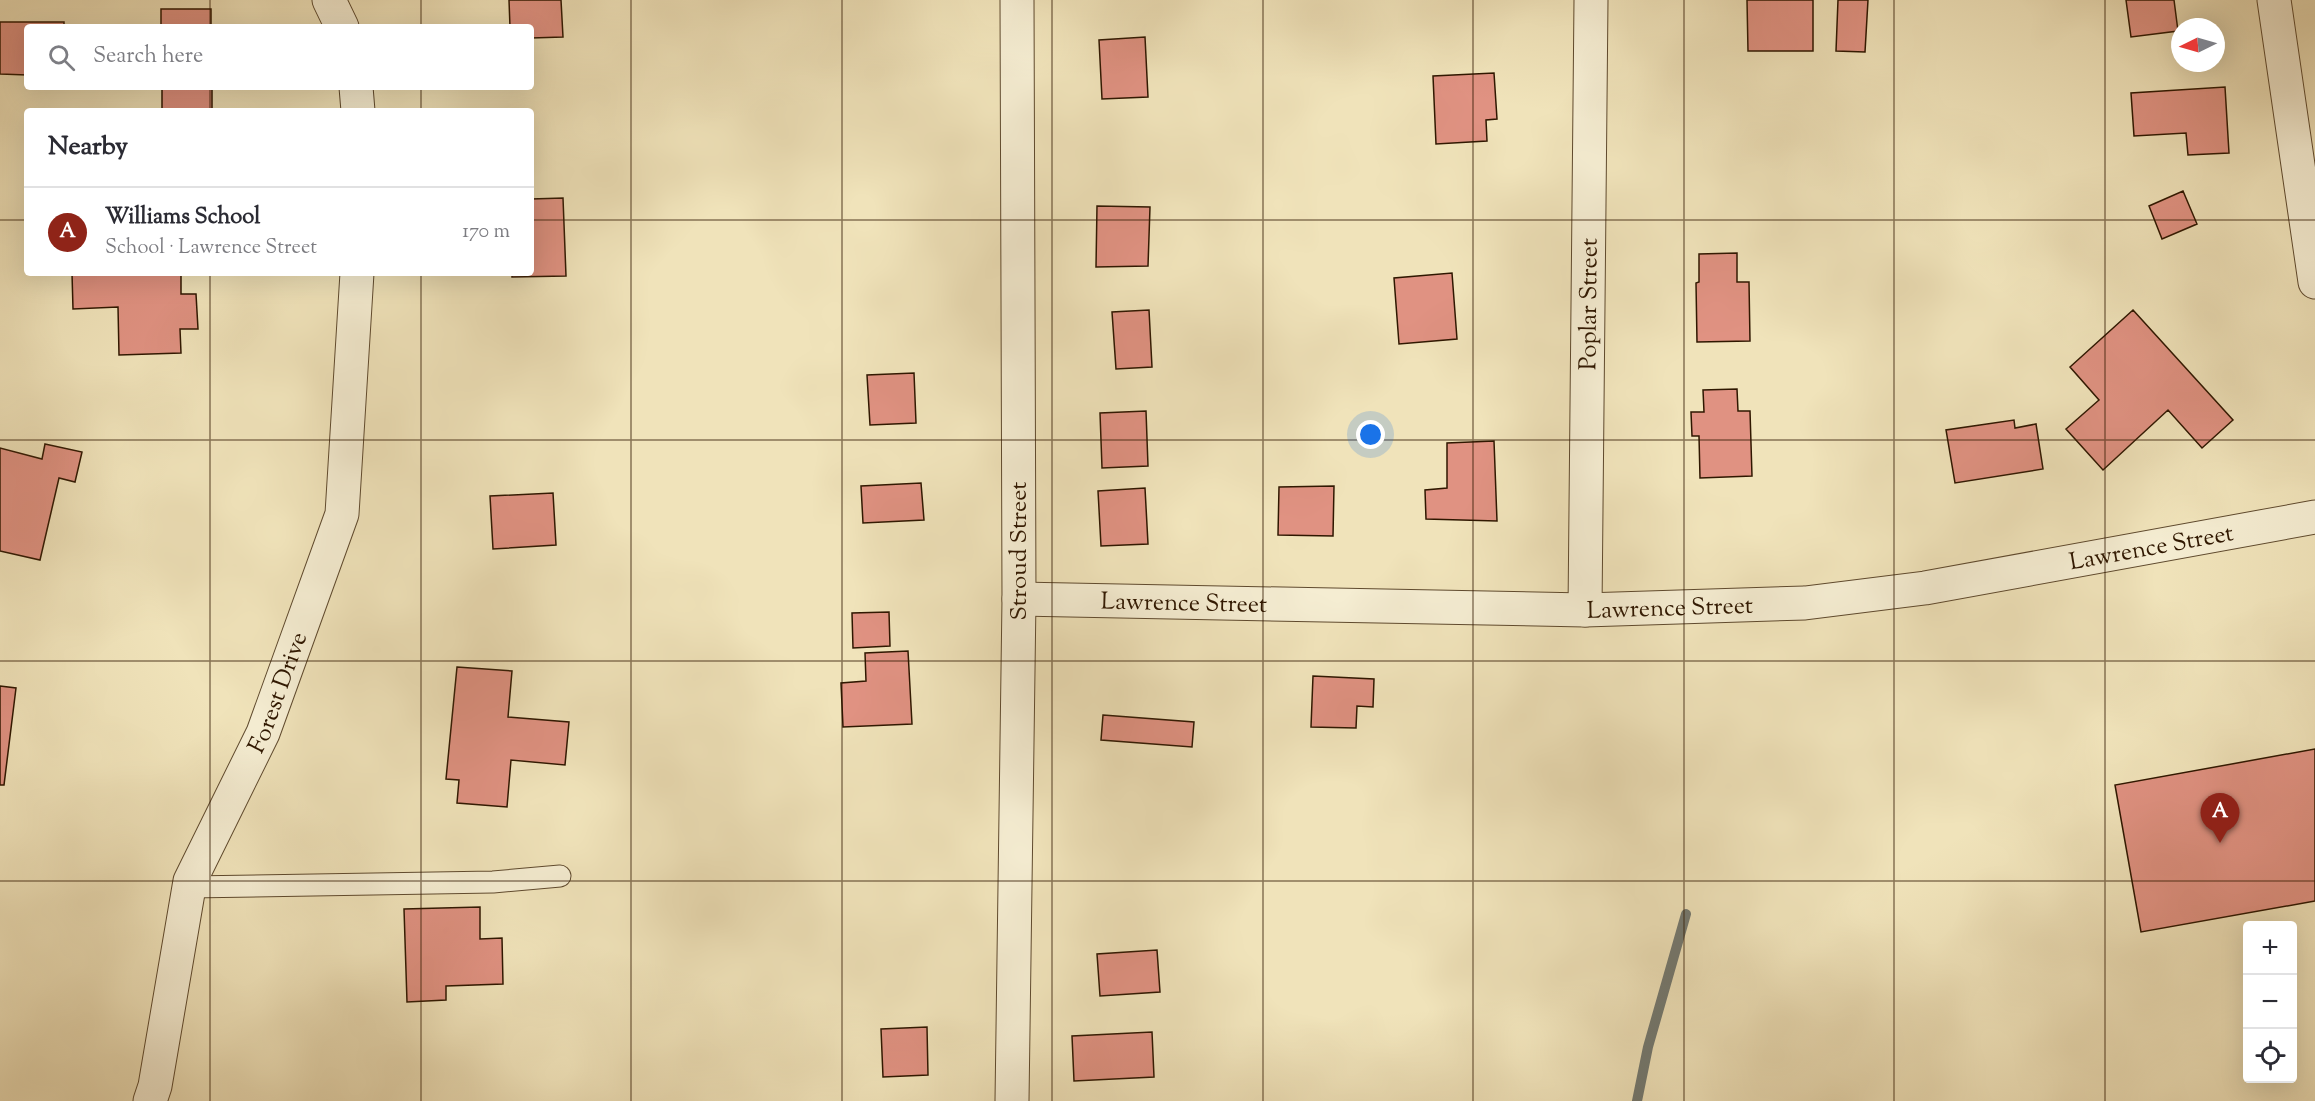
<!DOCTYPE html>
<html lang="en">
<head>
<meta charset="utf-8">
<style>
  body { margin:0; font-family:"Sorts Mill Goudy",serif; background:#f2f2f3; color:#2b2b33 }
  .controls { position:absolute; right:18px; bottom:18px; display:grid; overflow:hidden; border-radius:6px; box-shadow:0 6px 24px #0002 }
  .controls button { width:54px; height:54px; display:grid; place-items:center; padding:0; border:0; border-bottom:2px solid #e1e1e2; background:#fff; color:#2b2b33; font:30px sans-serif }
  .compass { position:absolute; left:2171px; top:18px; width:54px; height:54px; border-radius:50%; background:#fff; box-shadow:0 6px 24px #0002; rotate:265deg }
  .you { position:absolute; left:1371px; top:435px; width:21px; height:21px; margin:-15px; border:4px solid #fff; border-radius:50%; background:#1a73e8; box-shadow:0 0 0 9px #1a73e833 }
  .badge { display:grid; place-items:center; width:39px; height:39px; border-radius:50%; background:#8f2418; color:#fff; font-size:20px; font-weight:700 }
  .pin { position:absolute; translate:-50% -50px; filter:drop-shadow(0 2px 3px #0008) }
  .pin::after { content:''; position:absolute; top:32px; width:21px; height:18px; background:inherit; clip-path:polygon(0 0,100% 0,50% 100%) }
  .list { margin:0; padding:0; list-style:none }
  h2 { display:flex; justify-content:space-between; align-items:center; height:78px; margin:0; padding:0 24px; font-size:26px }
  h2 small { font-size:20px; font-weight:400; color:#7c7c81 }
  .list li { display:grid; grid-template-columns:39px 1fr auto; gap:18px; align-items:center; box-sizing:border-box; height:90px; padding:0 24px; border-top:2px solid #e1e1e2 }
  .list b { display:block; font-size:22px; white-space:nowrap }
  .list p { margin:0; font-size:20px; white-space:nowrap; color:#7c7c81 }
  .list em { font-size:20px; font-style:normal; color:#7c7c81 }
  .icon { flex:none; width:33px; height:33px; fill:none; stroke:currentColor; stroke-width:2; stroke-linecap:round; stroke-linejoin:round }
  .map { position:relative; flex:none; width:2315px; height:1101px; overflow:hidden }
  .search { position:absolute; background:#fff; box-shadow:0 6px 24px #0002; left:24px; top:24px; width:510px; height:66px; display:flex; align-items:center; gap:15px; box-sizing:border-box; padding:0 21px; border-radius:6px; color:#7c7c81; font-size:22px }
  .panel { position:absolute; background:#fff; box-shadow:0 6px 24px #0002; left:24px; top:108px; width:510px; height:168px; border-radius:6px }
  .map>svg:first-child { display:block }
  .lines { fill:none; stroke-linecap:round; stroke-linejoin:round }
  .stream { stroke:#737971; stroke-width:10 }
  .building { fill:#e09282; stroke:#2f1700; stroke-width:1.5 }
  .lane-casing { stroke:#5f4a2e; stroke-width:23 }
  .street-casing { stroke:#5f4a2e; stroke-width:35 }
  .lane { stroke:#f5edd2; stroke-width:21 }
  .street { stroke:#f5edd2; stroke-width:33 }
  .grid { fill:none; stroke:#2f1700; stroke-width:1.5; stroke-opacity:0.55 }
  .labels { text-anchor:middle; stroke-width:4.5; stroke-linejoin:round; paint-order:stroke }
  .street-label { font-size:24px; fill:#2f1700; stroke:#f5edd2 }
</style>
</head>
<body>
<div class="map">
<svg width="2315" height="1101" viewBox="0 0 2315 1101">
  <rect width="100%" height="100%" fill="#f0e3ba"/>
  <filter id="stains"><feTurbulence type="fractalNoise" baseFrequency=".00333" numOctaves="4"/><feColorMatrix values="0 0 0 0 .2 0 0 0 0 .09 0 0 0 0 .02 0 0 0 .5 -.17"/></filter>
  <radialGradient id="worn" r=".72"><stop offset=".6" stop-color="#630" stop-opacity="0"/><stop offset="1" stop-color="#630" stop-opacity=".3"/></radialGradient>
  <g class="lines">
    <!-- stream -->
    <path class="stream" d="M 1637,1101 L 1648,1047 L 1686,914"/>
  </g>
  <!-- building -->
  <path class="building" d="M 509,0 L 561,0 L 563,37 L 531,38 L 531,27 L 510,27 Z
    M 1747,0 L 1813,0 L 1813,51 L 1748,51 Z
    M 1838,0 L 1868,0 L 1865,52 L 1836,51 Z
    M 2126,0 L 2174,0 L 2178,31 L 2131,37 Z
    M 161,9 L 211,9 L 211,27 L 161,27 Z
    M 0,22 L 64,22 L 64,27 L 27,27 L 27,75 L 0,74 Z
    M 1145,37 L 1148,97 L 1102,99 L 1099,40 Z
    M 1494,73 L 1497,119 L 1486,120 L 1487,141 L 1436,144 L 1433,76 Z
    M 162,87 L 212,87 L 212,111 L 162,111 Z
    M 2225,87 L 2229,153 L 2188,155 L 2186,133 L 2134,136 L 2131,93 Z
    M 2183,191 L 2197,224 L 2162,239 L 2149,206 Z
    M 563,198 L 566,276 L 512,277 L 512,273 L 531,273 L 531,199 Z
    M 1097,206 L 1150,207 L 1148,266 L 1096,267 Z
    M 1737,253 L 1737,282 L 1749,282 L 1750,341 L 1697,342 L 1696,283 L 1699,282 L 1699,254 Z
    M 72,273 L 181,273 L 181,294 L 196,294 L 198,329 L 180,329 L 181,353 L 119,355 L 118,307 L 73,309 Z
    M 1452,273 L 1457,339 L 1399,344 L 1394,278 Z
    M 1149,310 L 1152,367 L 1116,369 L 1112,312 Z
    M 2133,310 L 2233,420 L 2202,448 L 2168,410 L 2103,470 L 2066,429 L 2099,400 L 2070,367 Z
    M 914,373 L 916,423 L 870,425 L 867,375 Z
    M 1737,389 L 1738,411 L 1750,411 L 1752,476 L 1700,478 L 1699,436 L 1692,436 L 1691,412 L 1704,412 L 1703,390 Z
    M 1146,411 L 1148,466 L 1102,468 L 1100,413 Z
    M 2014,420 L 2015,428 L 2036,424 L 2043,469 L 1955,483 L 1946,430 Z
    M 1494,441 L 1497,521 L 1426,519 L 1425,490 L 1447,488 L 1447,443 Z
    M 45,444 L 82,452 L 75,482 L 59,478 L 40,560 L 0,551 L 0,448 L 42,459 Z
    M 921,483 L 924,520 L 863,523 L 861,486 Z
    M 1334,486 L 1333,536 L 1278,535 L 1279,487 Z
    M 1145,488 L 1148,544 L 1101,546 L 1098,491 Z
    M 553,493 L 556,545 L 493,549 L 490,496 Z
    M 889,612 L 890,646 L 853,648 L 852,613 Z
    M 908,651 L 912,724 L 843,727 L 841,683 L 866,681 L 865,653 Z
    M 457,667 L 512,671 L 508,717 L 569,722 L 565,765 L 511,760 L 507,807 L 457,803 L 459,780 L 446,779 Z
    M 1313,676 L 1374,679 L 1373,707 L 1357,706 L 1356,728 L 1311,727 Z
    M 0,686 L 16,688 L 4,785 L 0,785 Z
    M 1103,715 L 1194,722 L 1192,747 L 1101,740 Z
    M 2315,749 L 2315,901 L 2141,932 L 2115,785 Z
    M 480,907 L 480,939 L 502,938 L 503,984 L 446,986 L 446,1000 L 407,1002 L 404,909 Z
    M 1157,950 L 1160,992 L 1100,996 L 1097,954 Z
    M 927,1027 L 928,1075 L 883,1077 L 881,1029 Z
    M 1152,1032 L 1154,1077 L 1074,1081 L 1072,1036 Z"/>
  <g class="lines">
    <defs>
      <path id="lane" d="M 189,887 L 493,882 L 560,876"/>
      <g id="street">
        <path d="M 329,0 L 342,27"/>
        <path d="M 2274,0 L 2315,282"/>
        <path d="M 356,87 L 358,111"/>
        <path id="s1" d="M 1019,599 L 1585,610 L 1805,603 L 1925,588 L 2315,517"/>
        <path id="s2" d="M 1585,610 L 1591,0"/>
        <path id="s3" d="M 150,1101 L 155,1086 L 190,881 L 263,733 L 342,514 L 357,273"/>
        <path d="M 1012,1101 L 1019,599 L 1017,0"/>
      </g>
    </defs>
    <!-- lane casing -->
    <use href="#lane" class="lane-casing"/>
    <!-- street casing -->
    <use href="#street" class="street-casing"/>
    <!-- lane -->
    <use href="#lane" class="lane"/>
    <!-- street -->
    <use href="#street" class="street"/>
  </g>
  <!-- grid -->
  <path class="grid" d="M 210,0 L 210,27M 421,0 L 421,27M 631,0 L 631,1101M 842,0 L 842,1101M 1052,0 L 1052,1101M 1263,0 L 1263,1101M 1473,0 L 1473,1101M 1684,0 L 1684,1101M 1894,0 L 1894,1101M 2105,0 L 2105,1101M 210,87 L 210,111M 421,87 L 421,111M 0,220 L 27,220M 531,220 L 2315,220M 210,273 L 210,1101M 421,273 L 421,1101M 0,440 L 2315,440M 0,661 L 2315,661M 0,881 L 2315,881"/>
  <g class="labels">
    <!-- street labels -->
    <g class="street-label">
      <text dy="8" stroke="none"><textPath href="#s2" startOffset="306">Poplar Street</textPath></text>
      <text dy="8" stroke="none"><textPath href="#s1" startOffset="1137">Lawrence Street</textPath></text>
      <text transform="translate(1018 551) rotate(-90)" y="8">Stroud Street</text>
      <text dy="8" stroke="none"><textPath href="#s1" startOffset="165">Lawrence Street</textPath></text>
      <text dy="8" stroke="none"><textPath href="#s1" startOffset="651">Lawrence Street</textPath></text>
      <text dy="8" stroke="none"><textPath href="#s3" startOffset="432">Forest Drive</textPath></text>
    </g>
  </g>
  <rect width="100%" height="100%" filter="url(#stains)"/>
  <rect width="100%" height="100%" fill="url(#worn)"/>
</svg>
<div class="controls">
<button>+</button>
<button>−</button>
<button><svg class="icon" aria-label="locate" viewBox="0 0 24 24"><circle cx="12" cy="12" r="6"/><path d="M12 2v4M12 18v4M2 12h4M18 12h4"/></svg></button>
</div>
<svg class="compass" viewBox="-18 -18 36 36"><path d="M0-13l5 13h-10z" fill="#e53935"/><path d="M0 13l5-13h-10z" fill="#7c7c81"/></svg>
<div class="you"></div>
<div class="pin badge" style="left:2220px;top:843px">A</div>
<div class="search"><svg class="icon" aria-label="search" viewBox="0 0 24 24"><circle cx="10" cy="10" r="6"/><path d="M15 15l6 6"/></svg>Search here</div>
<section class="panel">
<h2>Nearby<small></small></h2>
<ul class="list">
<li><span class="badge">A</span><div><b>Williams School</b><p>School · Lawrence Street</p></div><em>170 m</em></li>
</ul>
</section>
</div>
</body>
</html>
